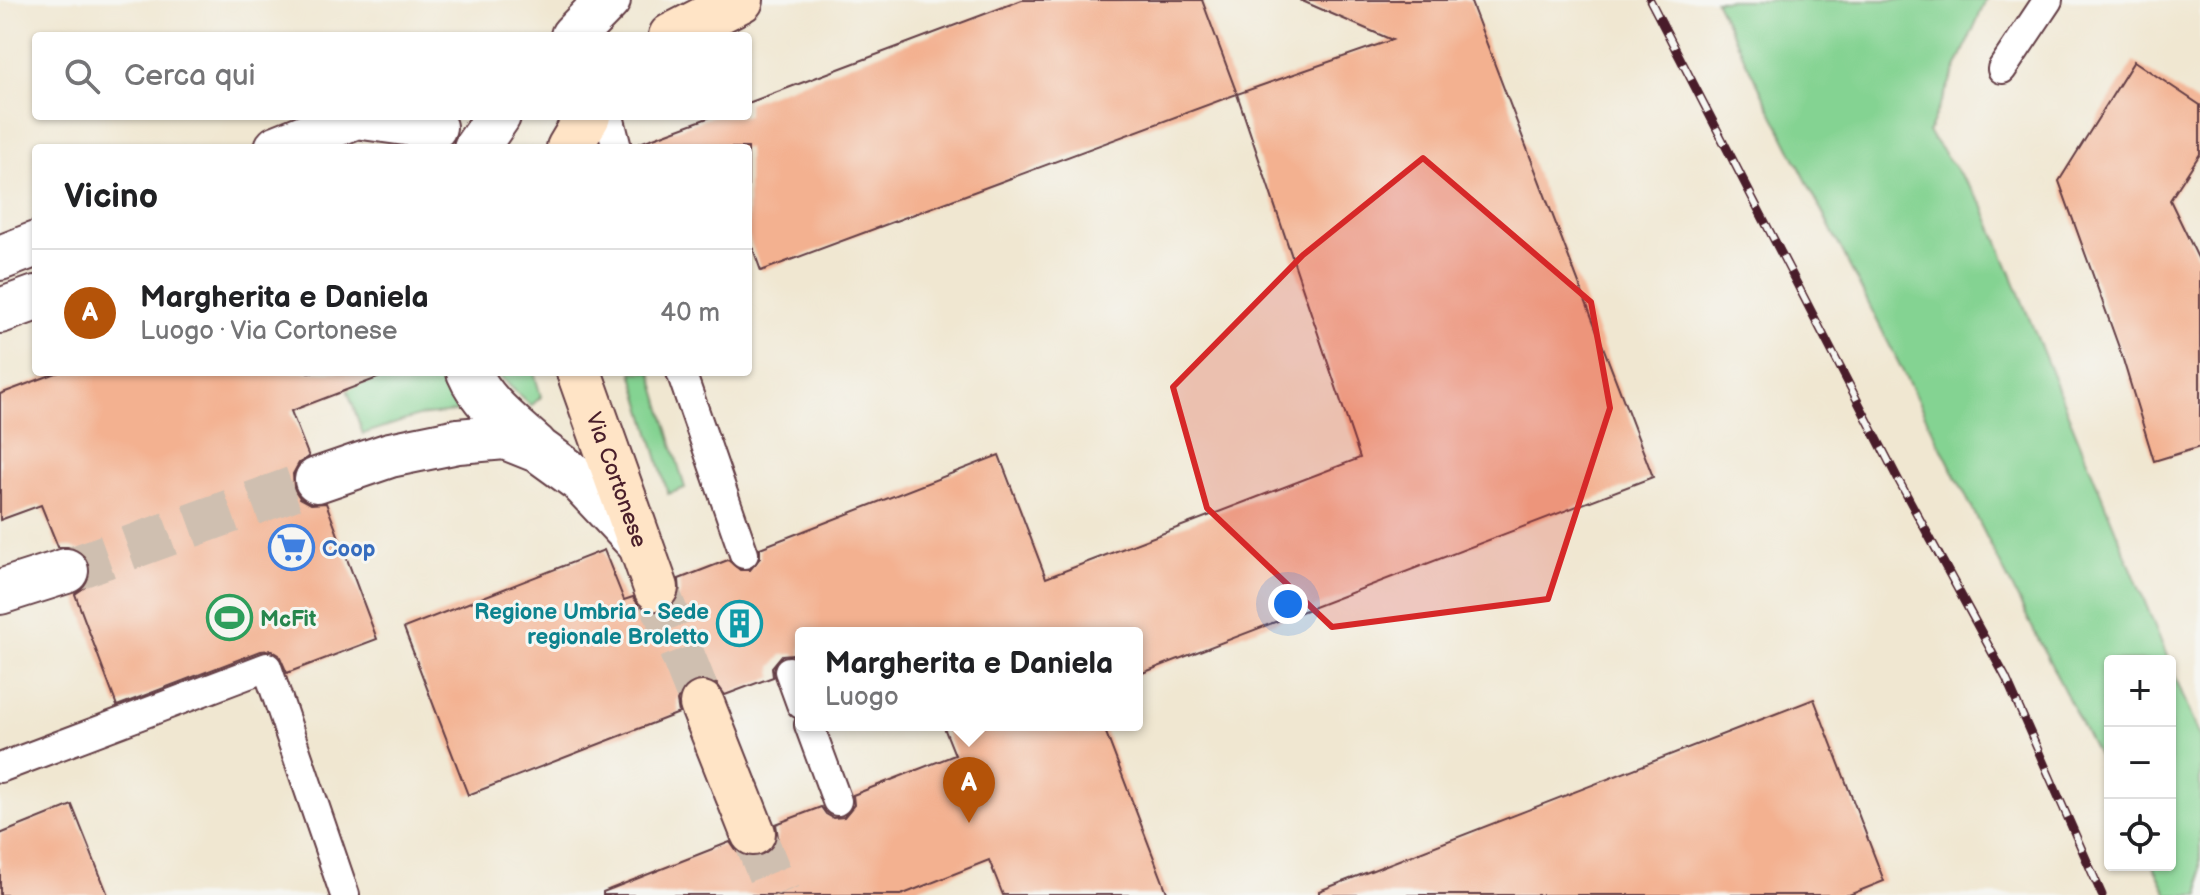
<!DOCTYPE html>
<html lang="it">
<head>
<meta charset="utf-8">
<style>
  body { margin:0; font-family:"Balsamiq Sans",sans-serif; background:#f2f2f2; color:#202124 }
  .controls { position:absolute; right:24px; bottom:24px; display:grid; overflow:hidden; border-radius:8px; box-shadow:0 2px 6px #0004 }
  .controls button { width:72px; height:72px; display:grid; place-items:center; padding:0; border:0; border-bottom:2px solid #e0e0e0; background:#fff; color:#202124; font:40px sans-serif }
  .you { position:absolute; left:1288px; top:604px; width:28px; height:28px; margin:-20px; border:6px solid #fff; border-radius:50%; background:#1a73e8; box-shadow:0 0 0 12px #1a73e833 }
  .badge { display:grid; place-items:center; width:52px; height:52px; border-radius:50%; background:#b45309; color:#fff; font-size:26px; font-weight:700 }
  .pin { position:absolute; translate:-50% -66px; filter:drop-shadow(0 2px 4px #0008) }
  .pin::after { content:''; position:absolute; top:42px; width:28px; height:24px; background:inherit; clip-path:polygon(0 0,100% 0,50% 100%) }
  .popup { position:absolute; left:795px; top:627px; width:348px; height:104px; box-sizing:border-box; display:grid; place-content:center; border-radius:8px; background:#fff; filter:drop-shadow(0 2px 6px #0005); font-size:26px; white-space:nowrap; color:#757577 }
  .popup b { font-size:30px; color:#202124 }
  .popup::after { content:''; position:absolute; left:50%; top:100%; margin-left:-16px; border:16px solid transparent; border-top-color:#fff }
  .list { margin:0; padding:0; list-style:none }
  h2 { display:flex; justify-content:space-between; align-items:center; height:104px; margin:0; padding:0 32px; font-size:34px }
  h2 small { font-size:26px; font-weight:400; color:#757577 }
  .list li { display:grid; grid-template-columns:52px 1fr auto; gap:24px; align-items:center; box-sizing:border-box; height:128px; padding:0 32px; border-top:2px solid #e0e0e0 }
  .list b { display:block; font-size:30px; white-space:nowrap }
  .list p { margin:0; font-size:26px; white-space:nowrap; color:#757577 }
  .list em { font-size:26px; font-style:normal; color:#757577 }
  .icon { flex:none; width:44px; height:44px; fill:none; stroke:currentColor; stroke-width:2; stroke-linecap:round; stroke-linejoin:round }
  .map { position:relative; flex:none; width:2200px; height:895px; overflow:hidden }
  .search { position:absolute; background:#fff; box-shadow:0 2px 6px #0004; left:32px; top:32px; width:720px; height:88px; display:flex; align-items:center; gap:20px; box-sizing:border-box; padding:0 28px; border-radius:8px; color:#757577; font-size:30px }
  .panel { position:absolute; background:#fff; box-shadow:0 2px 6px #0004; left:32px; top:144px; width:720px; height:232px; border-radius:8px }
  .map>svg:first-child { display:block }
  .green { fill:#84d392; stroke:#67795e; stroke-width:2 }
  .building { fill:#f3b190 }
  .lines { fill:none; stroke-linecap:round; stroke-linejoin:round }
  .minor-tunnel { stroke:#cfbfb0; stroke-width:44; stroke-dasharray:44 22; stroke-linecap:butt }
  .secondary-tunnel { stroke:#cfbfb0; stroke-width:44; stroke-dasharray:44 22; stroke-linecap:butt }
  .service-casing { stroke:#633d44; stroke-width:32 }
  .minor-casing { stroke:#633d44; stroke-width:48 }
  .secondary-casing { stroke:#633d44; stroke-width:48 }
  .service { stroke:#fff; stroke-width:28 }
  .minor { stroke:#fff; stroke-width:44 }
  .secondary { stroke:#ffe4c6; stroke-width:44 }
  .rail-casing { stroke:#4a1f2b; stroke-width:9 }
  .rail { stroke:#f6f6f2; stroke-width:6; stroke-dasharray:18; stroke-linecap:butt }
  .marked { fill:#d62828; fill-opacity:0.2; stroke:#d62828; stroke-width:6; stroke-linejoin:round }
  .labels { text-anchor:middle; stroke-width:6; stroke-linejoin:round; paint-order:stroke }
  .street-label { font-size:22px; fill:#4a1f2b; stroke:#f6f6f2 }
  .shop-label { font-size:22px; font-weight:bold; fill:#366cbe; stroke:#f6f6f2; text-anchor:start }
  .culture-label { font-size:22px; font-weight:bold; fill:#0d838f; stroke:#f6f6f2; text-anchor:end }
  .leisure-label { font-size:22px; font-weight:bold; fill:#27864d; stroke:#f6f6f2; text-anchor:start }
</style>
</head>
<body>
<div class="map">
<svg width="2200" height="895" viewBox="0 0 2200 895">
  <rect width="100%" height="100%" fill="#f6f6f2"/>
  <filter id="ink" filterUnits="userSpaceOnUse"><feTurbulence type="fractalNoise" baseFrequency=".0125" numOctaves="2"/><feDisplacementMap in="SourceGraphic" scale="16" xChannelSelector="R" yChannelSelector="G"/><feConvolveMatrix kernelMatrix="1 2 1 2 8 2 1 2 1" color-interpolation-filters="sRGB"/></filter>
  <filter id="wash" filterUnits="userSpaceOnUse"><feTurbulence type="fractalNoise" baseFrequency=".006" numOctaves="4" result="noise"/><feDisplacementMap in="SourceGraphic" scale="32" xChannelSelector="R" yChannelSelector="G"/><feGaussianBlur stdDeviation="1.8" result="paint"/><feColorMatrix in="noise" values="0 0 0 0 0 0 0 0 0 0 0 0 0 0 0 0 0 1.4 0 .05"/><feComposite in="paint" operator="in"/></filter>
  <g filter="url(#wash)">
    <rect width="100%" height="100%" fill="#f0e7d1"/>
    <!-- green -->
    <path class="green" d="M 1715,0 L 1986,0 L 1928,132 L 1983,205 L 2169,661 L 2110,661 L 2110,781 Z
      M 341,372 L 436,372 L 439,382 L 465,411 L 418,416 L 363,434 Z
      M 495,372 L 534,372 L 541,397 L 531,406 Z
      M 632,372 L 651,372 L 685,488 L 668,494 Z
      M 2170,664 L 2200,737 L 2200,895 L 2168,895 L 2153,865 L 2170,865 Z"/>
    <g id="blocks">
      <!-- building -->
      <path class="building" d="M 1022,0 L 1202,0 L 1237,94 L 761,271 L 748,235 L 748,148 L 641,148 L 640,143 L 713,116 L 748,116 L 748,103 Z
        M 1300,0 L 1470,0 L 1653,477 L 1137,675 L 1137,633 L 801,633 L 801,659 L 793,654 L 782,655 L 772,667 L 773,677 L 725,695 L 717,684 L 706,679 L 694,681 L 682,689 L 677,701 L 679,713 L 468,795 L 404,628 L 604,550 L 624,600 L 633,597 L 640,607 L 652,613 L 664,612 L 674,605 L 680,593 L 679,579 L 728,560 L 740,570 L 750,570 L 760,558 L 760,548 L 999,455 L 1046,578 L 1360,458 L 1237,94 L 1392,40 Z
        M 2134,61 L 2200,105 L 2200,154 L 2170,200 L 2200,262 L 2200,447 L 2154,461 L 2121,353 L 2059,181 Z
        M 59,372 L 382,372 L 383,376 L 291,411 L 309,457 L 299,463 L 293,474 L 294,489 L 300,498 L 311,504 L 326,503 L 377,639 L 287,673 L 279,655 L 271,650 L 261,651 L 117,706 L 75,594 L 85,587 L 90,577 L 90,563 L 82,552 L 72,547 L 58,547 L 41,505 L 0,520 L 0,394 Z
        M 1814,699 L 1884,881 L 1849,895 L 1319,895 L 1319,891 Z
        M 943,725 L 1103,725 L 1168,895 L 1003,895 L 989,860 L 901,895 L 603,895 L 603,892 L 730,842 L 737,852 L 749,858 L 763,856 L 772,849 L 778,837 L 776,824 L 821,807 L 826,814 L 833,818 L 844,817 L 854,805 L 853,795 L 955,755 Z
        M 72,805 L 108,895 L 0,895 L 0,834 Z"/>
    </g>
  </g>
  <g filter="url(#ink)">
    <use href="#blocks" fill-opacity="0" stroke="#633d44" stroke-width="2"/>
    <g class="lines">
      <!-- minor-tunnel -->
      <path class="minor-tunnel" d="M 66,571 L 317,480"/>
      <!-- secondary-tunnel -->
      <path class="secondary-tunnel" d="M 656,588 L 702,704
        M 753,833 L 778,895"/>
      <defs>
        <path id="service" d="M 2002,69 L 2048,0
          M 609,116 L 617,148
          M 681,372 L 744,554
          M 789,671 L 801,704
          M 809,725 L 837,801
          M 0,768 L 267,667 L 345,895"/>
        <path id="minor" d="M 573,36 L 608,0
          M 277,148 L 356,116 L 434,127
          M 476,148 L 498,116
          M 0,258 L 36,244
          M 0,311 L 36,298
          M 469,372 C 482,403 511,424 535,446
          M 317,480 L 390,455 L 458,441 L 505,437 L 540,451 L 580,480 L 638,542
          M 0,592 L 66,571"/>
        <g id="secondary">
          <path d="M 671,36 L 741,0"/>
          <path d="M 569,148 L 588,116"/>
          <path id="s1" d="M 579,372 L 656,588"/>
          <path d="M 702,704 L 753,833"/>
        </g>
      </defs>
      <!-- service casing -->
      <use href="#service" class="service-casing"/>
      <!-- minor casing -->
      <use href="#minor" class="minor-casing"/>
      <!-- secondary casing -->
      <use href="#secondary" class="secondary-casing"/>
      <!-- service -->
      <use href="#service" class="service"/>
      <!-- minor -->
      <use href="#minor" class="minor"/>
      <!-- secondary -->
      <use href="#secondary" class="secondary"/>
      <defs>
        <path id="rail" d="M 1650,0 L 1899,481 L 2006,678 L 2102,895"/>
      </defs>
      <!-- rail casing -->
      <use href="#rail" class="rail-casing"/>
      <!-- rail -->
      <use href="#rail" class="rail"/>
    </g>
  </g>
  <!-- marked area -->
  <path class="marked" d="M 1423,158 L 1591,302 L 1610,408 L 1548,599 L 1332,627 L 1207,508 L 1173,387 L 1303,255 Z"/>
  <!-- icons -->
  <defs>
    <symbol id="supermarket-ring" viewBox="-11 -11 22 22"><circle r="9.5" fill="#f6f6f2" stroke="#3f7fe0" stroke-width="1.5"/><path d="M-6-5.5h2.5l.6 2H6L4.5 2H-2.5L-4.4-4H-6ZM-1.5 3.2a1.3 1.3 0 1 0 .1 0ZM3 3.2a1.3 1.3 0 1 0 .1 0Z" fill="#3f7fe0"/></symbol>
    <symbol id="stadium-ring" viewBox="-11 -11 22 22"><circle r="9.5" fill="#f6f6f2" stroke="#2e9e5b" stroke-width="1.5"/><path d="M0-5a6.5 5 0 1 0 0 10a6.5 5 0 1 0 0-10ZM-3.5-1.8h7v3.6h-7Z" fill="#2e9e5b"/></symbol>
    <symbol id="building-ring" viewBox="-11 -11 22 22"><circle r="9.5" fill="#f6f6f2" stroke="#0f9aa8" stroke-width="1.5"/><path d="M-4-6H4V6H1V3H-1V6H-4ZM-2.5-4.3h1.7v1.8h-1.7ZM.8-4.3h1.7v1.8H.8ZM-2.5-1h1.7V.8h-1.7ZM.8-1h1.7V.8H.8Z" fill="#0f9aa8"/></symbol>
  </defs>
  <g fill-rule="evenodd">
    <use href="#supermarket-ring" x="266" y="522" width="51" height="51"/>
    <use href="#stadium-ring" x="204" y="592" width="51" height="51"/>
    <use href="#building-ring" x="714" y="598" width="51" height="51"/>
  </g>
  <g class="labels">
    <!-- street labels -->
    <g class="street-label">
      <text dy="8" stroke="none"><textPath href="#s1" startOffset="114">Via Cortonese</textPath></text>
    </g>
    <!-- shop labels -->
    <g class="shop-label">
      <text x="322" y="556">Coop</text>
    </g>
    <!-- culture labels -->
    <g class="culture-label">
      <text x="709" y="619">Regione Umbria - Sede<tspan x="709" dy="25">regionale Broletto</tspan></text>
    </g>
    <!-- leisure labels -->
    <g class="leisure-label">
      <text x="260" y="626">McFit</text>
    </g>
  </g>
</svg>
<div class="controls">
<button>+</button>
<button>−</button>
<button><svg class="icon" aria-label="locate" viewBox="0 0 24 24"><circle cx="12" cy="12" r="6"/><path d="M12 2v4M12 18v4M2 12h4M18 12h4"/></svg></button>
</div>
<div class="you"></div>
<div class="pin badge" style="left:969px;top:823px">A</div>
<div class="popup"><b>Margherita e Daniela</b>Luogo</div>
<div class="search"><svg class="icon" aria-label="search" viewBox="0 0 24 24"><circle cx="10" cy="10" r="6"/><path d="M15 15l6 6"/></svg>Cerca qui</div>
<section class="panel">
<h2>Vicino<small></small></h2>
<ul class="list">
<li><span class="badge">A</span><div><b>Margherita e Daniela</b><p>Luogo · Via Cortonese</p></div><em>40 m</em></li>
</ul>
</section>
</div>
</body>
</html>
